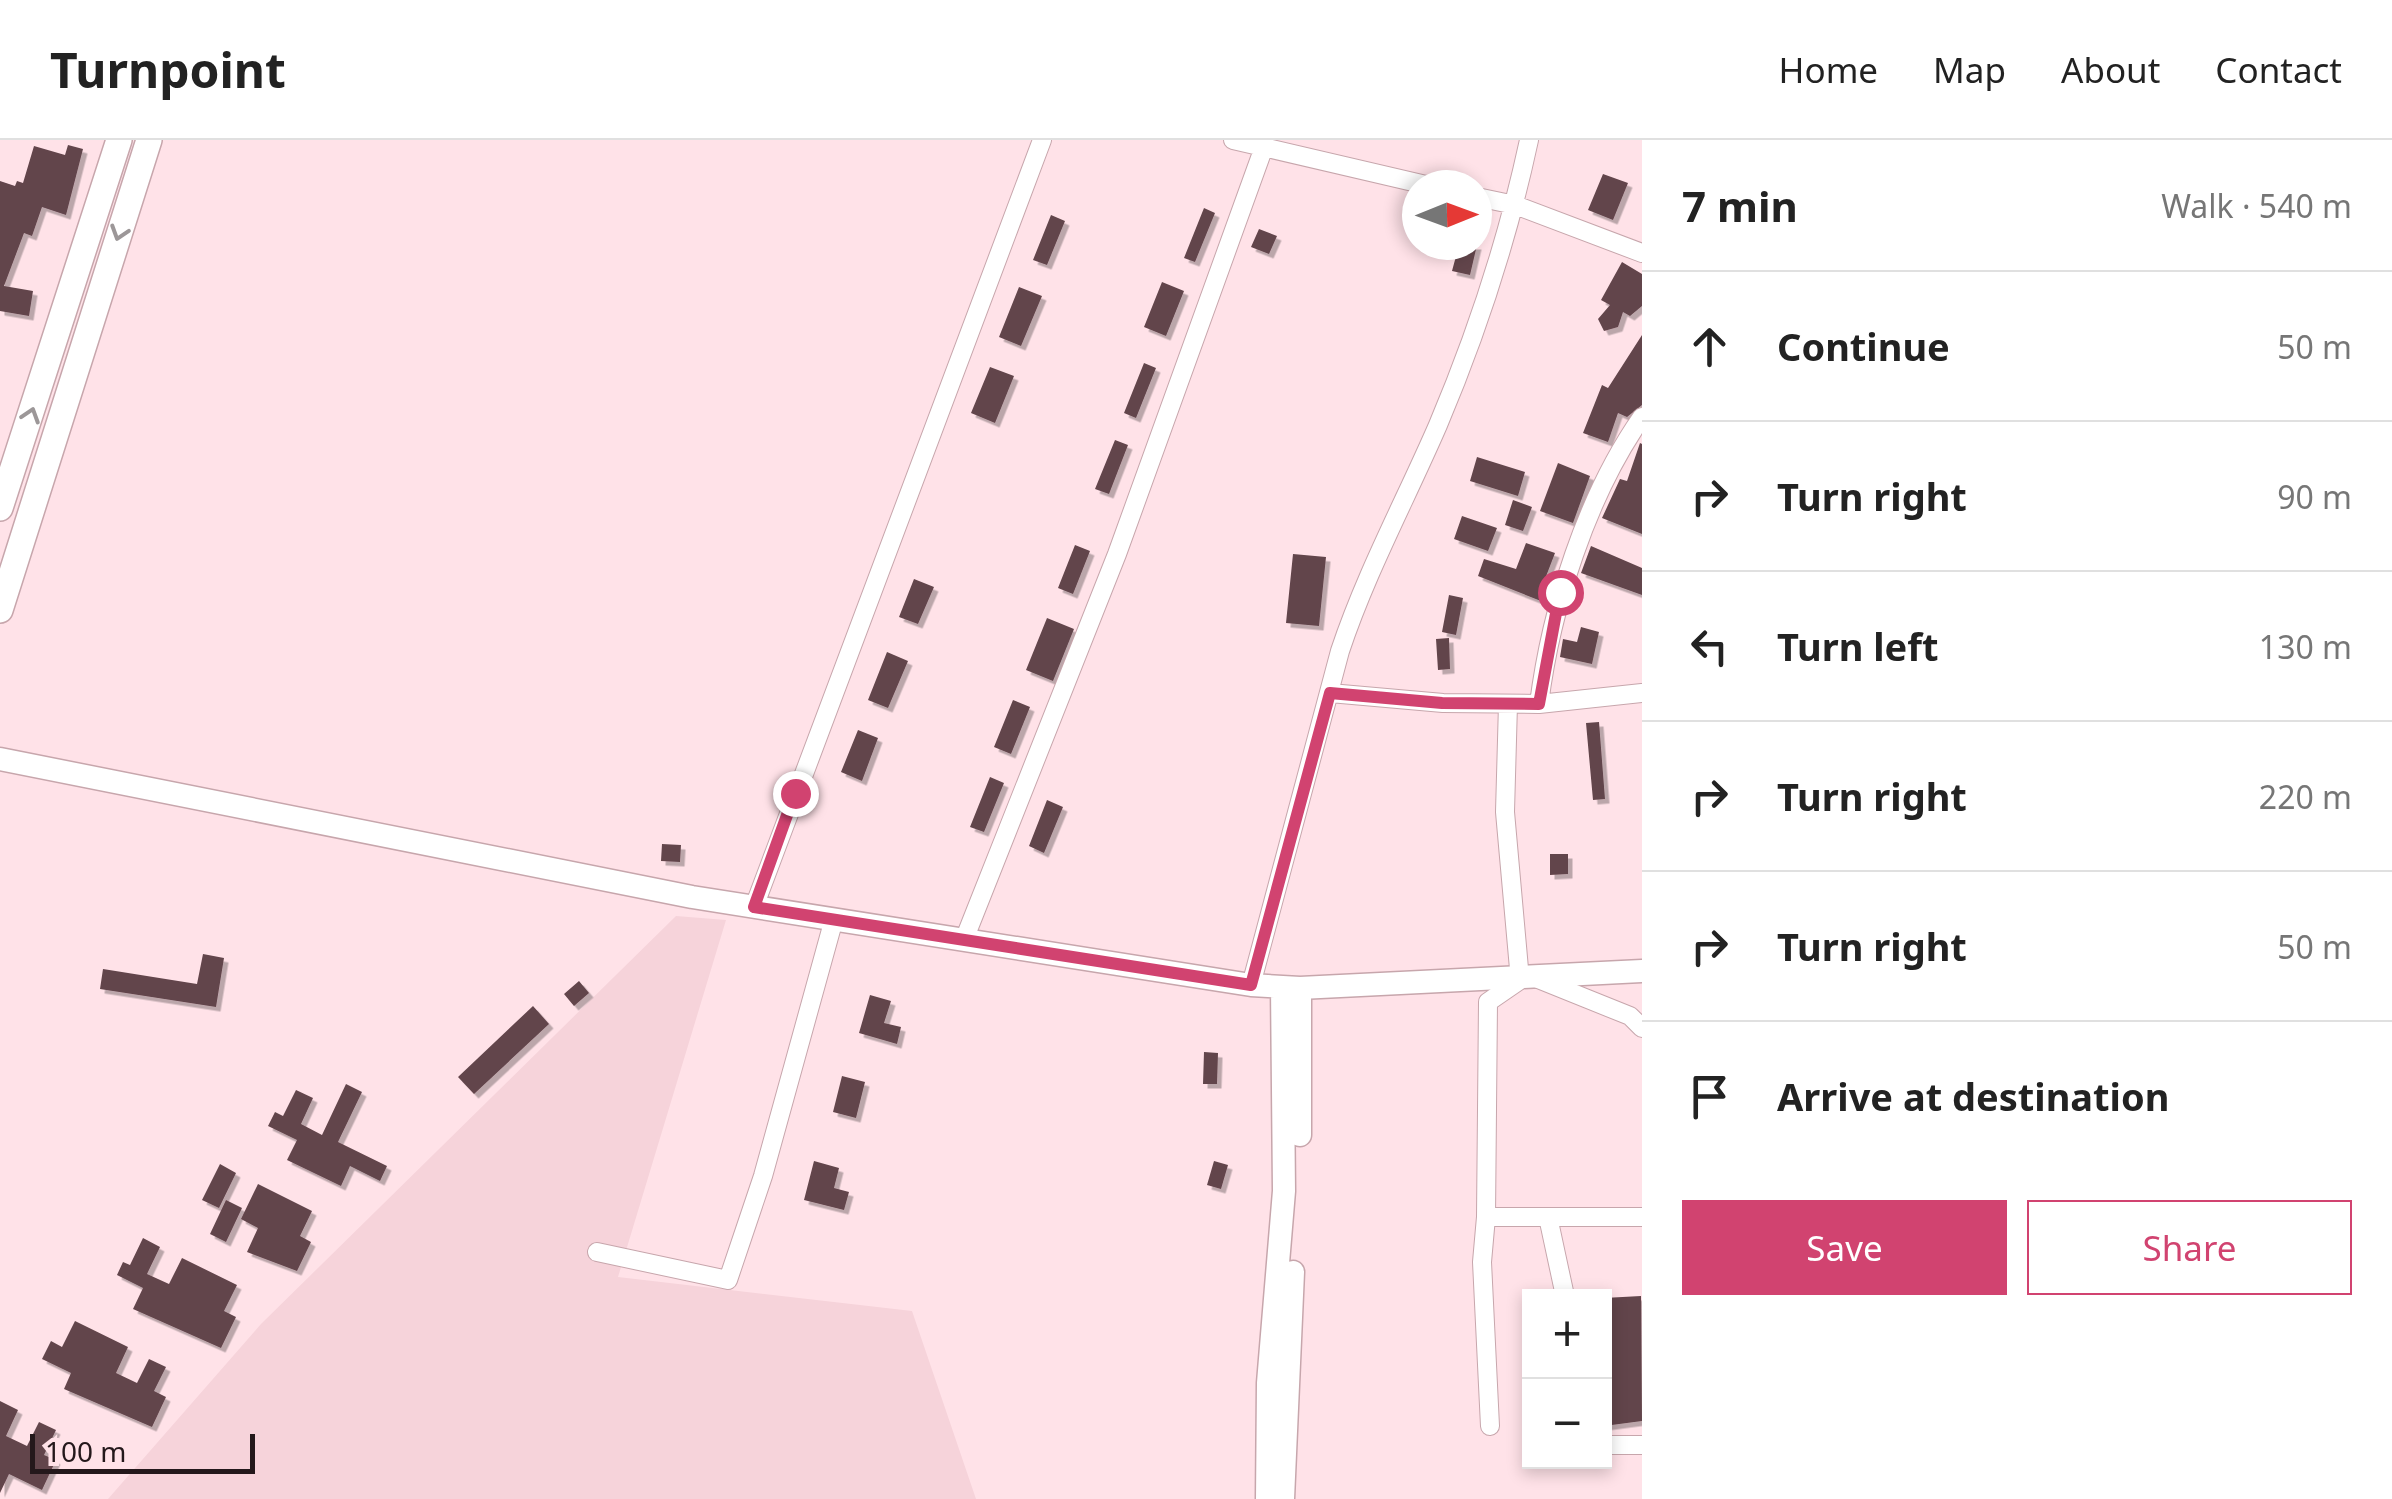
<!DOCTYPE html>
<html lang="en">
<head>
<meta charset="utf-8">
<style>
  body { margin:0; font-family:"Noto Sans",sans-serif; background:#f2f2f2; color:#222 }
  .controls { position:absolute; right:30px; bottom:30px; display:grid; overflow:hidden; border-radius:0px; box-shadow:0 5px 15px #0003 }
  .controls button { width:90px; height:90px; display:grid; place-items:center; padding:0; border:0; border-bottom:2px solid #e0e0e0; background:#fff; color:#222; font:50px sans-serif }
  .compass { position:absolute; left:1402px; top:30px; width:90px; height:90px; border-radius:50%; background:#fff; box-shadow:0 5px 15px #0003; rotate:89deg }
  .scale { position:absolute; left:30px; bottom:25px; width:225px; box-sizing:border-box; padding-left:10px; border:5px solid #24181b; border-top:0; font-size:28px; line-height:35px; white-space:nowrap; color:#24181b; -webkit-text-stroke:8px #ffe2e8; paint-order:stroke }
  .stop { position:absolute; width:30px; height:30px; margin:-22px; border:8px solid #d14370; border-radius:50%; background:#fff }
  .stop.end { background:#d14370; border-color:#fff; box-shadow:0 2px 10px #0008 }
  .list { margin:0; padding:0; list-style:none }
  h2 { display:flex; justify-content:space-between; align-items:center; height:130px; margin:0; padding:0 40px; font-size:42px }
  h2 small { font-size:32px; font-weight:400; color:#767676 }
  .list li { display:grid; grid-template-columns:65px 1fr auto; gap:30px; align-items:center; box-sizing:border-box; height:150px; padding:0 40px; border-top:2px solid #e0e0e0 }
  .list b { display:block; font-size:38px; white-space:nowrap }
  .list em { font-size:32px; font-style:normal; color:#767676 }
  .actions { display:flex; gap:20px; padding:30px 40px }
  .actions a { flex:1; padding:22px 0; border:2px solid #d14370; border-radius:0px; text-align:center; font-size:35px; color:#d14370 }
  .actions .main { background:#d14370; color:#fff }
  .icon { flex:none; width:55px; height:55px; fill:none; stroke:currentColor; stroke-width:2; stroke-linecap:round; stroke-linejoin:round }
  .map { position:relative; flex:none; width:1642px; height:1359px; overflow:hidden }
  header { display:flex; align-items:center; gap:60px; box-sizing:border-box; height:140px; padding:0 50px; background:#fff; border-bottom:2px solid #e0e0e0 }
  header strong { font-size:48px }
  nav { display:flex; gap:55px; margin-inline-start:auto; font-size:35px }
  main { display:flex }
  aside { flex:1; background:#fff }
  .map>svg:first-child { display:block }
  .built { fill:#f6d3da }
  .building { fill:#62454b; filter:url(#shadow) }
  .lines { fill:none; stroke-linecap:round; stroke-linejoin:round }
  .minor-casing { stroke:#c7a6ac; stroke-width:20 }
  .tertiary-casing { stroke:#c7a6ac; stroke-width:25 }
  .secondary-casing { stroke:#c7a6ac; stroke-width:28 }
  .minor { stroke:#fff; stroke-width:18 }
  .tertiary { stroke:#fff; stroke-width:22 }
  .secondary { stroke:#fff; stroke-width:25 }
  .oneway { stroke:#9c9798 }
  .route { stroke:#d14370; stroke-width:12 }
</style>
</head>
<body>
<header>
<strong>Turnpoint</strong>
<nav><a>Home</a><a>Map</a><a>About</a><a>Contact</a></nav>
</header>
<main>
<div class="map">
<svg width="1642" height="1359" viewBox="0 0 1642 1359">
  <defs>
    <filter id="shadow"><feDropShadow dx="4.5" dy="4.5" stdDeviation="0" flood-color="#0004"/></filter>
  </defs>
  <rect width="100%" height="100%" fill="#ffe2e8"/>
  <!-- built -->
  <path class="built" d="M 676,776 L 726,780 L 618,1137 L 912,1171 L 976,1359 L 108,1359 L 261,1184 Z"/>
  <!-- building -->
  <path class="building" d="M 68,5 L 83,9 L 66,75 L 42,67 L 32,96 L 24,93 L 4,146 L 33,151 L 29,176 L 0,171 L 0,41 L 15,46 L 17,41 L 23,43 L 34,6 L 65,15 Z
    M 1603,34 L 1628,43 L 1613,80 L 1588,70 Z
    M 1204,68 L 1215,73 L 1195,122 L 1184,118 Z
    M 1051,75 L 1065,81 L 1047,125 L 1033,120 Z
    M 1259,89 L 1277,96 L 1269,114 L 1251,107 Z
    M 1459,105 L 1477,105 L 1470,135 L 1452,131 Z
    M 1622,122 L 1642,134 L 1642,166 L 1630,176 L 1623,172 L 1618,187 L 1604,191 L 1598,179 L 1610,165 L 1601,160 Z
    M 1162,142 L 1184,151 L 1166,196 L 1144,187 Z
    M 1019,147 L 1042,156 L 1021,206 L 999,197 Z
    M 1642,195 L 1642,265 L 1627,277 L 1618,273 L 1608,302 L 1583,293 L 1602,245 L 1608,248 Z
    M 1144,223 L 1156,228 L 1136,278 L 1124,273 Z
    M 990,227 L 1014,236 L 995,283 L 971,273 Z
    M 1115,300 L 1128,305 L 1109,354 L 1095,349 Z
    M 1640,303 L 1642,304 L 1642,394 L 1602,378 L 1620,339 L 1627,341 Z
    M 1477,317 L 1525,332 L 1518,356 L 1470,341 Z
    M 1558,323 L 1590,336 L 1573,383 L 1540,371 Z
    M 1513,360 L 1532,367 L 1523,391 L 1505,385 Z
    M 1462,376 L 1497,388 L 1488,411 L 1454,399 Z
    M 1526,403 L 1555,413 L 1545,439 L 1552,442 L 1546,463 L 1478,436 L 1484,419 L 1516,429 Z
    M 1075,405 L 1090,411 L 1073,454 L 1058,448 Z
    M 1591,406 L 1642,428 L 1642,455 L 1581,433 Z
    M 1293,414 L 1326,417 L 1319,486 L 1286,483 Z
    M 914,439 L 934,447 L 918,484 L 899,477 Z
    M 1449,455 L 1463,458 L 1456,495 L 1442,492 Z
    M 1047,478 L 1074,489 L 1053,541 L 1026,530 Z
    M 1581,487 L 1599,492 L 1592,524 L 1560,517 L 1563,499 L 1577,502 Z
    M 1449,498 L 1450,529 L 1438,530 L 1436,499 Z
    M 887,512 L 908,521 L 888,568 L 868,560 Z
    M 1013,560 L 1030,567 L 1011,614 L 994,607 Z
    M 1599,582 L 1605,659 L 1593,660 L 1586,583 Z
    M 858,590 L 878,598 L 862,641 L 841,632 Z
    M 990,637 L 1004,643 L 984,692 L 970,687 Z
    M 1047,660 L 1063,667 L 1044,713 L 1029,706 Z
    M 662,704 L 681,705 L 680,722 L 661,721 Z
    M 1550,714 L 1568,714 L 1568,734 L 1550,735 Z
    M 203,814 L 224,818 L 216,867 L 100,849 L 103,829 L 197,844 Z
    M 579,841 L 589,853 L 574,866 L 564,854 Z
    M 870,855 L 891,861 L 884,883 L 901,887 L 897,904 L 859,893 Z
    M 533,866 L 549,884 L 474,954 L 458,937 Z
    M 1204,912 L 1218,913 L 1217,944 L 1203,944 Z
    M 842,936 L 865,942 L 856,978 L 833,972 Z
    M 346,944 L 362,952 L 338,1002 L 387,1026 L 380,1041 L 350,1026 L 341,1046 L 287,1020 L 297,1000 L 268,986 L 275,972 L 283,976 L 296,950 L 313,958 L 301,984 L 322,995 Z
    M 814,1021 L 839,1028 L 834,1048 L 849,1052 L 844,1070 L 804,1060 Z
    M 1214,1021 L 1228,1025 L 1221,1049 L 1207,1045 Z
    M 220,1024 L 236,1033 L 219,1068 L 202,1060 Z
    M 258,1044 L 312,1071 L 300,1096 L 311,1102 L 297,1131 L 247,1112 L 258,1088 L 241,1079 Z
    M 226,1060 L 242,1068 L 226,1102 L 210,1094 Z
    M 143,1098 L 160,1107 L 147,1134 L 169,1144 L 182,1118 L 237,1145 L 224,1171 L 236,1177 L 221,1208 L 133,1169 L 143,1148 L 117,1135 L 123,1122 L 130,1125 Z
    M 1641,1156 L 1642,1281 L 1604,1286 L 1604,1158 Z
    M 75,1181 L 128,1207 L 116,1233 L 137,1243 L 149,1219 L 166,1227 L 154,1251 L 166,1257 L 152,1287 L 64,1249 L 71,1233 L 42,1219 L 51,1201 L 62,1207 Z
    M 0,1261 L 18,1270 L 6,1296 L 27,1306 L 39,1282 L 56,1290 L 44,1315 L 56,1320 L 42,1350 L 9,1334 L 0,1353 Z"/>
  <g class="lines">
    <defs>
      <path id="minor" d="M 1233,0 L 1426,45
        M 1477,57 L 1515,65 L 1642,113
        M 1330,553 L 1443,563 L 1539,564 L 1642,553
        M 1508,564 L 1505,672 L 1520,840 L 1488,862 L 1486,1077 L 1548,1077
        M 1539,564 C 1551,469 1586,357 1642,277
        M 754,767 L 1042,0
        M 964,800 L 1117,414 L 1264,7
        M 1538,839 L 1630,876 L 1642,888
        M 1251,845 L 1340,511 C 1366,433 1405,361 1438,285 C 1477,193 1508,98 1529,0
        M 1486,1077 L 1482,1122 L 1490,1286
        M 597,1112 L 728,1140 L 763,1036 L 834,779
        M 1565,1156 L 1548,1077 L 1642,1077
        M 1604,1305 L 1642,1305"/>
      <path id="tertiary" d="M 0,619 L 692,757 L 1251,845 L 1300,848 L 1642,831
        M 1300,995 L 1300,848
        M 1267,1359 L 1268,1243 L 1284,1051 L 1282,847
        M 1283,1359 L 1293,1132"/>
      <path id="secondary" d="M 0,368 L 119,0
        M 0,470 L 149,0"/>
    </defs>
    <!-- minor casing -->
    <use href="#minor" class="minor-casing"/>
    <!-- tertiary casing -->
    <use href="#tertiary" class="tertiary-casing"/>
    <!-- secondary casing -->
    <use href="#secondary" class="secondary-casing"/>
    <!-- minor -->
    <use href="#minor" class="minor"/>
    <!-- tertiary -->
    <use href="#tertiary" class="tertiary"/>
    <!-- secondary -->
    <use href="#secondary" class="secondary"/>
  </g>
  <!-- one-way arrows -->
  <defs><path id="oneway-chevron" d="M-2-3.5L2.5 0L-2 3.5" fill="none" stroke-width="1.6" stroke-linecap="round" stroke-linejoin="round" transform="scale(2.5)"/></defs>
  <g class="oneway">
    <use href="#oneway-chevron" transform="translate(119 93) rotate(108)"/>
    <use href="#oneway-chevron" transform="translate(31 275) rotate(-72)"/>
  </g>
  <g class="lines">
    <!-- route -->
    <path class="route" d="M 795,653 L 754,767 L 1251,845 L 1330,553 L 1442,563 L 1539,564 L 1560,452"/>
  </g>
</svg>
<div class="controls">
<button>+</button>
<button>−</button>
</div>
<svg class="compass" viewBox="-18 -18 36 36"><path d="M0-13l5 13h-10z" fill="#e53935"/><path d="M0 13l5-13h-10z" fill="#767676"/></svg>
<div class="scale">100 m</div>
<div class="stop" style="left:1560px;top:452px"></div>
<div class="stop end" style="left:795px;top:653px"></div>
</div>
<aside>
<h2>7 min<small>Walk · 540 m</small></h2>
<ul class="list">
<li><svg class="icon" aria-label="ahead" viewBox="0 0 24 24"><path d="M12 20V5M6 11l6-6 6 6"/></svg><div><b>Continue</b></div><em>50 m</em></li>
<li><svg class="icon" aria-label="right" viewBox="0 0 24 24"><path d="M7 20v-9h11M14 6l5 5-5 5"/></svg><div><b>Turn right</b></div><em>90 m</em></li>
<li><svg class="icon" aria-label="left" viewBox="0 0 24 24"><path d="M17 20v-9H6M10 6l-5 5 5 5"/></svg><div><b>Turn left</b></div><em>130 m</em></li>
<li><svg class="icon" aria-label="right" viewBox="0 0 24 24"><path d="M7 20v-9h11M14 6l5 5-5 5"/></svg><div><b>Turn right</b></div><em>220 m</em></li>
<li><svg class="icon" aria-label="right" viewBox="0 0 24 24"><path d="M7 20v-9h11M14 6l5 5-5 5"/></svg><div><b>Turn right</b></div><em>50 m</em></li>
<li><svg class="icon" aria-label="arrive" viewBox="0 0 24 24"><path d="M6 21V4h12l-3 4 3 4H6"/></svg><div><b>Arrive at destination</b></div></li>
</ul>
<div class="actions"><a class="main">Save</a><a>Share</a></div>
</aside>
</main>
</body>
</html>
